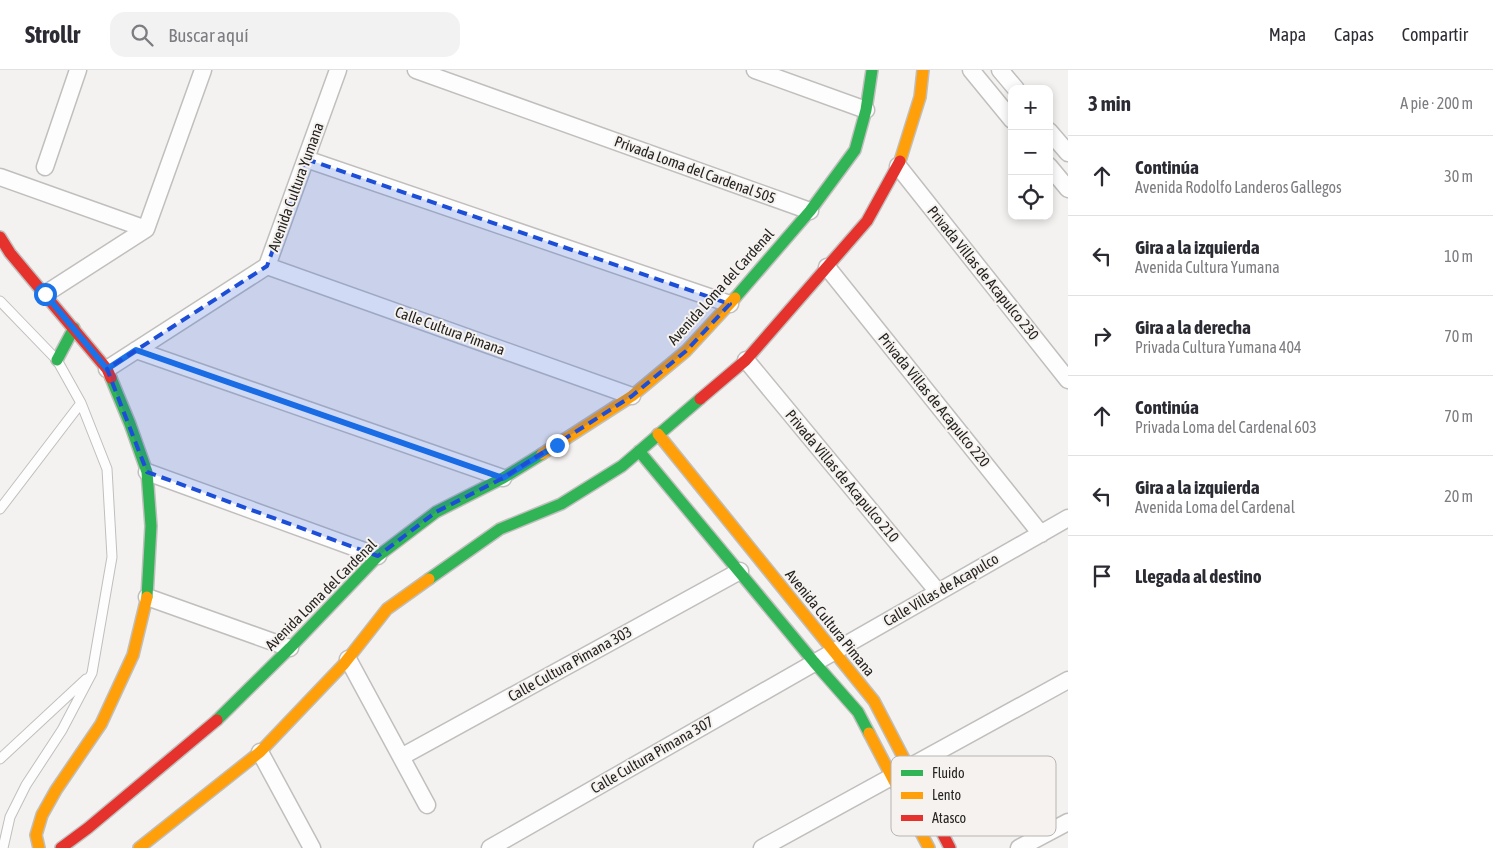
<!DOCTYPE html>
<html lang="es">
<head>
<meta charset="utf-8">
<style>
  body { margin:0; font-family:"Asap Condensed",sans-serif; background:#f2f2f3; color:#2b2b33 }
  .controls { position:absolute; right:15px; top:15px; display:grid; overflow:hidden; border-radius:10px; box-shadow:0 2px 8px #0003 }
  .controls button { width:45px; height:45px; display:grid; place-items:center; padding:0; border:0; border-bottom:1px solid #e1e1e2; background:#fff; color:#2b2b33; font:25px sans-serif }
  .stop { position:absolute; width:15px; height:15px; margin:-11px; border:4px solid #1a73e8; border-radius:50%; background:#fff }
  .stop.end { background:#1a73e8; border-color:#fff; box-shadow:0 1px 5px #0008 }
  .list { margin:0; padding:0; list-style:none }
  h2 { display:flex; justify-content:space-between; align-items:center; height:65px; margin:0; padding:0 20px; font-size:21px }
  h2 small { font-size:16px; font-weight:400; color:#7c7c81 }
  .list li { display:grid; grid-template-columns:32px 1fr auto; gap:15px; align-items:center; box-sizing:border-box; height:80px; padding:0 20px; border-top:1px solid #e1e1e2 }
  .list b { display:block; font-size:19px; white-space:nowrap }
  .list p { margin:0; font-size:16px; white-space:nowrap; color:#7c7c81 }
  .list em { font-size:16px; font-style:normal; color:#7c7c81 }
  .icon { flex:none; width:28px; height:28px; fill:none; stroke:currentColor; stroke-width:2; stroke-linecap:round; stroke-linejoin:round }
  .map { position:relative; flex:none; width:1068px; height:778px; overflow:hidden }
  header { display:flex; align-items:center; gap:30px; box-sizing:border-box; height:70px; padding:0 25px; background:#fff; border-bottom:1px solid #e1e1e2 }
  header strong { font-size:24px }
  nav { display:flex; gap:28px; margin-inline-start:auto; font-size:18px }
  .search { width:350px; height:45px; background:#f2f2f3; display:flex; align-items:center; gap:12px; box-sizing:border-box; padding:0 18px; border-radius:15px; color:#7c7c81; font-size:19px }
  main { display:flex }
  aside { flex:1; background:#fff }
  .map>svg:first-child { display:block }
  .lines { fill:none; stroke-linecap:round; stroke-linejoin:round }
  .lane-casing { stroke:#c0bfbd; stroke-width:11 }
  .street-casing { stroke:#c0bfbd; stroke-width:19 }
  .fast-casing { stroke:#c0bfbd; stroke-width:14 }
  .slow-casing { stroke:#c0bfbd; stroke-width:14 }
  .jam-casing { stroke:#c0bfbd; stroke-width:14 }
  .lane { stroke:#fdfdfd; stroke-width:9 }
  .street { stroke:#fdfdfd; stroke-width:16 }
  .fast { stroke:#30b455; stroke-width:11 }
  .slow { stroke:#ff9f0a; stroke-width:11 }
  .jam { stroke:#e5322d; stroke-width:11 }
  .route { stroke:#1a73e8; stroke-width:6 }
  .marked { fill:#1d4ed8; fill-opacity:0.2; stroke:#1d4ed8; stroke-width:4; stroke-dasharray:10 6; stroke-linejoin:round }
  .labels { text-anchor:middle; stroke-width:4; stroke-linejoin:round; paint-order:stroke }
  .street-label { font-size:15px; fill:#252422; stroke:#f5f2ef }
  .key { fill:#f5f2ef; stroke:#b7b4b2; stroke-width:1 }
  .key-label { font-size:14px; fill:#252422 }
</style>
</head>
<body>
<header>
<strong>Strollr</strong>
<div class="search"><svg class="icon" aria-label="search" viewBox="0 0 24 24"><circle cx="10" cy="10" r="6"/><path d="M15 15l6 6"/></svg>Buscar aquí</div>
<nav><a>Mapa</a><a>Capas</a><a>Compartir</a></nav>
</header>
<main>
<div class="map">
<svg width="1068" height="778" viewBox="0 0 1068 778">
  <rect width="100%" height="100%" fill="#f4f2f0"/>
  <g class="lines">
    <defs>
      <path id="lane" d="M 0,231 L 57,290 L 81,333 L 107,399 L 112,487 L 92,603 L 62,660 L 26,715 L 10,747 L 3,778
        M 0,439 L 81,333
        M 0,689 L 86,609"/>
      <path id="street" d="M 416,0 L 810,141
        M 755,0 L 866,40
        M 971,0 L 1012,50
        M 1000,0 L 1016,19
        M 1049,61 L 1068,83
        M 306,89 L 730,234
        M 898,96 L 1068,310
        M 1049,96 L 1068,119
        M 45,97 L 78,0
        M 0,107 L 146,159
        M 267,196 L 632,326
        M 827,197 L 1041,464
        M 45,224 L 146,159 L 203,0
        M 136,280 L 503,408
        M 746,290 L 938,522
        M 107,299 L 267,196 L 338,0
        M 147,402 L 378,486
        M 147,527 L 290,578
        M 348,589 L 427,735
        M 260,682 L 312,778
        M 401,687 L 740,501
        M 490,778 L 1068,448
        M 762,778 L 1068,610
        M 1019,778 L 1068,752"/>
      <path id="fast" d="M 735,228 L 810,141 L 855,80 L 866,40 L 872,0
        M 57,290 L 74,258
        M 111,308 L 130,354 L 147,402 L 151,456 L 147,527
        M 639,381 L 814,592 L 858,642 L 869,663
        M 429,509 L 500,459 L 561,434 L 622,396 L 700,329
        M 217,650 L 290,578 L 378,486 L 436,442 L 503,408 L 542,384"/>
      <path id="slow" d="M 900,91 L 920,27 L 923,0
        M 658,364 L 874,631 L 913,706
        M 542,384 L 632,326 L 686,281 L 735,228
        M 869,663 L 929,778
        M 39,778 L 36,765 L 42,745 L 56,720 L 101,654 L 133,585 L 147,527
        M 139,778 L 260,682 L 343,595 L 387,539 L 429,509"/>
      <path id="jam" d="M 0,167 L 10,183 L 107,299 L 111,308
        M 700,329 L 746,290 L 867,151 L 900,91
        M 913,706 L 950,778
        M 61,778 L 88,758 L 217,650"/>
    </defs>
    <!-- lane casing -->
    <use href="#lane" class="lane-casing"/>
    <!-- street casing -->
    <use href="#street" class="street-casing"/>
    <!-- fast casing -->
    <use href="#fast" class="fast-casing"/>
    <!-- slow casing -->
    <use href="#slow" class="slow-casing"/>
    <!-- jam casing -->
    <use href="#jam" class="jam-casing"/>
    <!-- lane -->
    <use href="#lane" class="lane"/>
    <!-- street -->
    <use href="#street" class="street"/>
    <!-- fast -->
    <use href="#fast" class="fast"/>
    <!-- slow -->
    <use href="#slow" class="slow"/>
    <!-- jam -->
    <use href="#jam" class="jam"/>
  </g>
  <g class="lines">
    <!-- route -->
    <path class="route" d="M 45,224 L 107,299 L 136,280 L 503,408 L 557,375"/>
  </g>
  <!-- marked area -->
  <path class="marked" d="M 306,89 L 730,234 L 686,281 L 632,326 L 503,408 L 436,442 L 378,486 L 147,402 L 107,299 L 267,196 Z"/>
  <g class="labels">
    <!-- street labels -->
    <g class="street-label">
      <text transform="translate(695 100) rotate(20)" y="5">Privada Loma del Cardenal 505</text>
      <text transform="translate(296 117) rotate(-70)" y="5">Avenida Cultura Yumana</text>
      <text transform="translate(983 203) rotate(51)" y="5">Privada Villas de Acapulco 230</text>
      <text transform="translate(721 217) rotate(-48)" y="5">Avenida Loma del Cardenal</text>
      <text transform="translate(450 261) rotate(20)" y="5">Calle Cultura Pimana</text>
      <text transform="translate(934 330) rotate(51)" y="5">Privada Villas de Acapulco 220</text>
      <text transform="translate(842 406) rotate(50)" y="5">Privada Villas de Acapulco 210</text>
      <text transform="translate(941 520) rotate(-30)" y="5">Calle Villas de Acapulco</text>
      <text transform="translate(321 525) rotate(-45)" y="5">Avenida Loma del Cardenal</text>
      <text transform="translate(830 553) rotate(51)" y="5">Avenida Cultura Pimana</text>
      <text transform="translate(570 594) rotate(-29)" y="5">Calle Cultura Pimana 303</text>
      <text transform="translate(652 685) rotate(-30)" y="5">Calle Cultura Pimana 307</text>
    </g>
  </g>
  <!-- legend -->
  <rect x="891" y="686" width="165" height="80" rx="8" class="key"/>
  <rect x="901" y="700" width="22" height="6" fill="#30b455"/>
  <rect x="901" y="722" width="22" height="7" fill="#ff9f0a"/>
  <rect x="901" y="745" width="22" height="6" fill="#e5322d"/>
  <g class="key-label">
    <text x="932" y="708">Fluido</text>
    <text x="932" y="730">Lento</text>
    <text x="932" y="753">Atasco</text>
  </g>
</svg>
<div class="controls">
<button>+</button>
<button>−</button>
<button><svg class="icon" aria-label="locate" viewBox="0 0 24 24"><circle cx="12" cy="12" r="6"/><path d="M12 2v4M12 18v4M2 12h4M18 12h4"/></svg></button>
</div>
<div class="stop" style="left:45px;top:224px"></div>
<div class="stop end" style="left:557px;top:375px"></div>
</div>
<aside>
<h2>3 min<small>A pie · 200 m</small></h2>
<ul class="list">
<li><svg class="icon" aria-label="ahead" viewBox="0 0 24 24"><path d="M12 20V5M6 11l6-6 6 6"/></svg><div><b>Continúa</b><p>Avenida Rodolfo Landeros Gallegos</p></div><em>30 m</em></li>
<li><svg class="icon" aria-label="left" viewBox="0 0 24 24"><path d="M17 20v-9H6M10 6l-5 5 5 5"/></svg><div><b>Gira a la izquierda</b><p>Avenida Cultura Yumana</p></div><em>10 m</em></li>
<li><svg class="icon" aria-label="right" viewBox="0 0 24 24"><path d="M7 20v-9h11M14 6l5 5-5 5"/></svg><div><b>Gira a la derecha</b><p>Privada Cultura Yumana 404</p></div><em>70 m</em></li>
<li><svg class="icon" aria-label="ahead" viewBox="0 0 24 24"><path d="M12 20V5M6 11l6-6 6 6"/></svg><div><b>Continúa</b><p>Privada Loma del Cardenal 603</p></div><em>70 m</em></li>
<li><svg class="icon" aria-label="left" viewBox="0 0 24 24"><path d="M17 20v-9H6M10 6l-5 5 5 5"/></svg><div><b>Gira a la izquierda</b><p>Avenida Loma del Cardenal</p></div><em>20 m</em></li>
<li><svg class="icon" aria-label="arrive" viewBox="0 0 24 24"><path d="M6 21V4h12l-3 4 3 4H6"/></svg><div><b>Llegada al destino</b></div></li>
</ul>
</aside>
</main>
</body>
</html>
